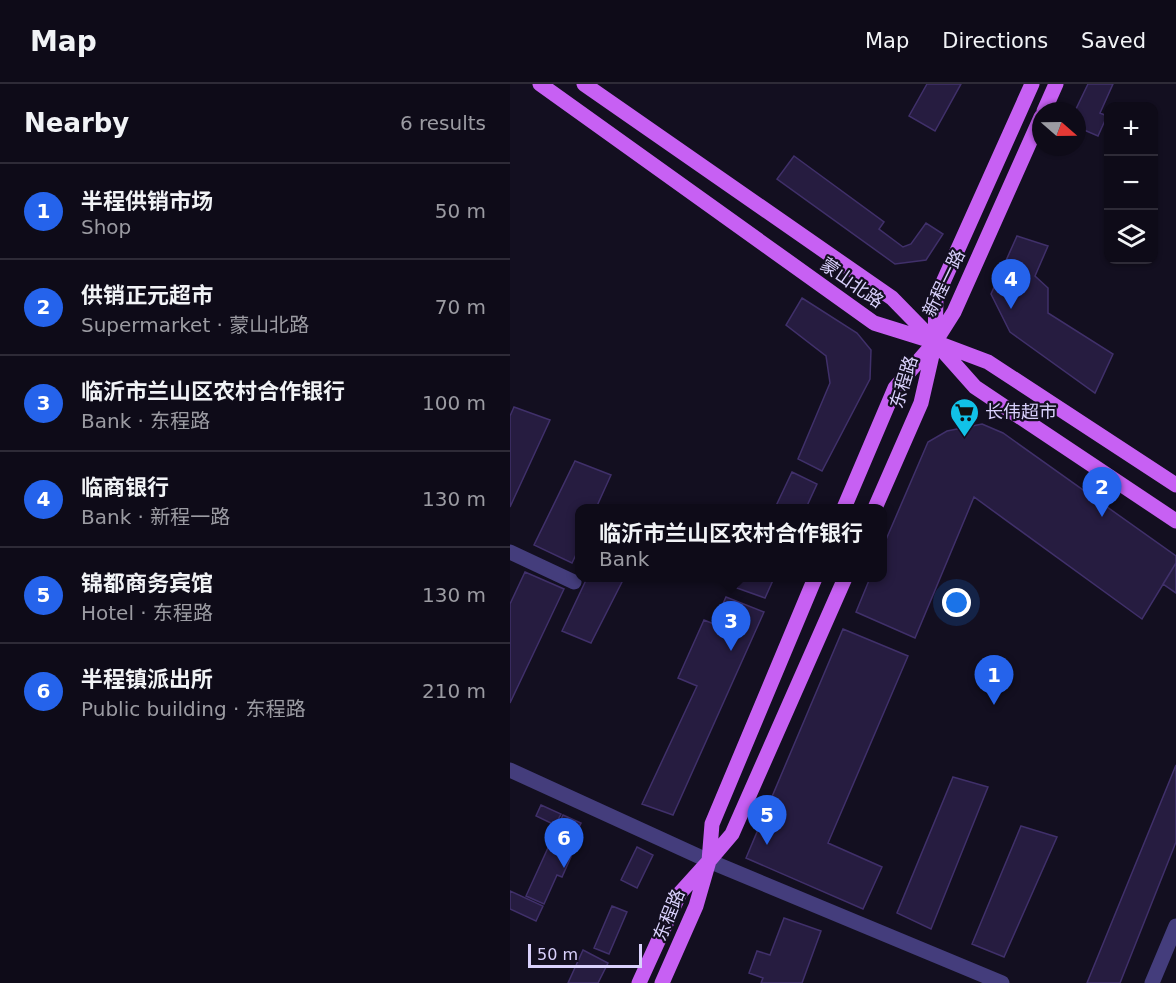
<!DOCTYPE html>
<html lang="en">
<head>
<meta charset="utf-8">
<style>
  body { margin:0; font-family:"DejaVu Sans","Noto Sans SC",sans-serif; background:#1c1925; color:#f1f3f6 }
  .controls { position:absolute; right:18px; top:18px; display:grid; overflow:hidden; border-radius:12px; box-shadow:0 2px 4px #0004 }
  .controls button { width:54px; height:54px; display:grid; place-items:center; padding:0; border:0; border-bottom:2px solid #2e2b37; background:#0e0b18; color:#f1f3f6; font:30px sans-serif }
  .compass { position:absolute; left:522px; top:18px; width:54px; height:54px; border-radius:50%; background:#0e0b18; box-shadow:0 2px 4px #0004; rotate:110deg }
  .scale { position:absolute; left:18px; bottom:15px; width:114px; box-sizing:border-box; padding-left:6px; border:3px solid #d9d1fc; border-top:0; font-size:16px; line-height:21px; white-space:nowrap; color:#d9d1fc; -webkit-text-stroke:4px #130f20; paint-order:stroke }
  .you { position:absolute; left:447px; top:519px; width:21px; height:21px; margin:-15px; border:4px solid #fff; border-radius:50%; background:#1a73e8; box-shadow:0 0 0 9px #1a73e833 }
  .badge { display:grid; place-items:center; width:39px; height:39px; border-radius:50%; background:#2563eb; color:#fff; font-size:20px; font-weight:700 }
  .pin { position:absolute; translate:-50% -50px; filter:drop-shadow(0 2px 3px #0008) }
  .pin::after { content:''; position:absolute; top:32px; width:21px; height:18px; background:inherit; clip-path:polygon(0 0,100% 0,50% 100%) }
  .popup { position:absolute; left:65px; top:420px; width:312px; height:78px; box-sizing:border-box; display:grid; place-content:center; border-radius:12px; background:#0e0b18; filter:drop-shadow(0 2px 4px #0005); font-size:20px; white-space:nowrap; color:#9b9ba2 }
  .popup b { font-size:22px; color:#f1f3f6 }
  .popup::after { content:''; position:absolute; left:50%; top:100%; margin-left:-12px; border:12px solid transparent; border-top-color:#0e0b18 }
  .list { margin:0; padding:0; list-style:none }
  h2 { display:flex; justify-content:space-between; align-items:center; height:78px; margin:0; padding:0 24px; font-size:26px }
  h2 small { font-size:20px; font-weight:400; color:#9b9ba2 }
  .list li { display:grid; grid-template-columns:39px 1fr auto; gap:18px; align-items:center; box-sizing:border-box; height:96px; padding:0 24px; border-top:2px solid #2e2b37 }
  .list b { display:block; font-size:22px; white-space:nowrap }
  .list p { margin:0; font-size:20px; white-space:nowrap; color:#9b9ba2 }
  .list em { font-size:20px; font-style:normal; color:#9b9ba2 }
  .icon { flex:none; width:33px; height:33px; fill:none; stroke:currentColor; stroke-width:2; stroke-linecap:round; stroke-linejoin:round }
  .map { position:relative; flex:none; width:666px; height:899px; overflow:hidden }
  header { display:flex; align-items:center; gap:36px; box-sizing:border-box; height:84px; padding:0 30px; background:#0e0b18; border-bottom:2px solid #2e2b37 }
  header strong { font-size:28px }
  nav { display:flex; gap:33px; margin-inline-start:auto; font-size:21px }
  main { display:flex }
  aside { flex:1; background:#0e0b18 }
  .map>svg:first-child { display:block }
  .building { fill:#261c40; stroke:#40306a; stroke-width:1.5 }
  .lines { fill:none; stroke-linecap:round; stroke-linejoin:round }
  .minor { stroke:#443d7c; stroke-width:15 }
  .major { stroke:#c760f3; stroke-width:15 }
  .labels { text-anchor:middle; stroke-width:4.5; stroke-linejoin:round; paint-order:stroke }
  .street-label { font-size:18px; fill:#d9d1fc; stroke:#130f20 }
  .poi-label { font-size:18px; fill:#d9d1fc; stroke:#130f20; text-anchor:start }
</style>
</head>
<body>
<header>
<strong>Map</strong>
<nav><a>Map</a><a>Directions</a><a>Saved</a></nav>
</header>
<main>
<aside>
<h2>Nearby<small>6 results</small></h2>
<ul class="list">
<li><span class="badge">1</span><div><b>半程供销市场</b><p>Shop</p></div><em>50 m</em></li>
<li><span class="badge">2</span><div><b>供销正元超市</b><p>Supermarket · 蒙山北路</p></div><em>70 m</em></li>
<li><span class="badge">3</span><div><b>临沂市兰山区农村合作银行</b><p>Bank · 东程路</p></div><em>100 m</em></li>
<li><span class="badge">4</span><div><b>临商银行</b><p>Bank · 新程一路</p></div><em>130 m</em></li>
<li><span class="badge">5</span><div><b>锦都商务宾馆</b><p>Hotel · 东程路</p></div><em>130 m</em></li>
<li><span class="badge">6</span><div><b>半程镇派出所</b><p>Public building · 东程路</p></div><em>210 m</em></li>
</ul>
</aside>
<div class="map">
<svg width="666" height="899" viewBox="0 0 666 899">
  <rect width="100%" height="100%" fill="#130f20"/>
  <!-- building -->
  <path class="building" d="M 417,0 L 451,0 L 425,47 L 399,32 Z
    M 578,0 L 603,0 L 590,29 L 597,32 L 588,52 L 567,43 L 567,27 L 565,27 Z
    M 284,72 L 374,138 L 369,145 L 393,163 L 401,160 L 416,139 L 433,150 L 416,176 L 385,180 L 267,95 Z
    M 507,152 L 538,162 L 525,192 L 538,204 L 538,229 L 603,270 L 585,309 L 500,248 L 481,210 Z
    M 292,214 L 347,249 L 361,266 L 360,295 L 312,387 L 288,375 L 320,299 L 316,272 L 276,241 Z
    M 4,323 L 40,336 L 0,423 L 0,332 Z
    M 472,340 L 493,349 L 666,472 L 666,479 L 632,535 L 464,413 L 405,554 L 346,528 L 360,494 L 372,494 L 372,465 L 418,358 L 437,347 Z
    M 65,377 L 101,391 L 86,424 L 70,424 L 70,462 L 62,479 L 24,461 Z
    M 282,388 L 307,400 L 296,424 L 265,424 Z
    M 666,479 L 666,509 L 653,500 Z
    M 15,488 L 54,505 L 0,619 L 0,520 Z
    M 77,494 L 114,494 L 81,559 L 52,547 Z
    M 232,494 L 264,494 L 255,514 L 227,504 Z
    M 216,513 L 254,528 L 163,731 L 132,720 L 187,602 L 168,594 L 194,536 L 204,540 Z
    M 333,545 L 398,572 L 318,759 L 372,783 L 353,825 L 236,774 Z
    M 666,681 L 666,758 L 610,899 L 577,899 Z
    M 443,693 L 478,703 L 421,845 L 387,829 Z
    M 31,721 L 51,730 L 45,741 L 26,732 Z
    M 53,731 L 71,739 L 59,764 L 64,766 L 52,793 L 47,791 L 34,820 L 16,812 Z
    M 511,742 L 547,753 L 494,873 L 462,860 Z
    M 127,763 L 143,771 L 127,804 L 111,796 Z
    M 0,807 L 33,822 L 26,837 L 0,825 Z
    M 102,822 L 117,828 L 99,870 L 84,864 Z
    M 274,834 L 311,847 L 292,899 L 251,899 L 253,894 L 239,889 L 247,867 L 260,871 Z
    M 73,866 L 98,879 L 88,899 L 58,899 Z"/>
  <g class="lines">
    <!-- minor -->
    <path class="minor" d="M 0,468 L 64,498
      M 0,686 L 199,777 L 492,899
      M 642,899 L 666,842"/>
    <!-- major -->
    <path class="major" d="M 30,0 L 364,239 L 425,258 L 465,303 L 666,437
      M 74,0 L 382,214 L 425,258 L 478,278 L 666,401
      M 534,27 L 546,0
      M 334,424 L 385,304 L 425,258 L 444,228 L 531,33
      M 365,424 L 411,319 L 425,258 L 426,214 L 522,0
      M 129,899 L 170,809 L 199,777 L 202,740 L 305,494
      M 152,899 L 186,822 L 199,777 L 222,750 L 335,494"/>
  </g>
  <!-- icons -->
  <defs>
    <symbol id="supermarket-pin" viewBox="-11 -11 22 30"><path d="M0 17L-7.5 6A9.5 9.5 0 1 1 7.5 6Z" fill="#11c2e8" stroke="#130f20"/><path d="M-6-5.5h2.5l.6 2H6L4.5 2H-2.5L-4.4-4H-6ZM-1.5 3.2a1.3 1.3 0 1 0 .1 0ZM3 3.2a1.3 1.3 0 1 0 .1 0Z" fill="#111"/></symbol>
  </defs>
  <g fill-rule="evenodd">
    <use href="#supermarket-pin" x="438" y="312" width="33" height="45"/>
  </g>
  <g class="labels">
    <!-- street labels -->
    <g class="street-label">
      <text transform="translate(342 199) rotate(35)" y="6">蒙山北路</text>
      <text transform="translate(434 199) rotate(-64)" y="6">新程一路</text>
      <text transform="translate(394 298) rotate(-73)" y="6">东程路</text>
      <text transform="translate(159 831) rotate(-68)" y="6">东程路</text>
    </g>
    <!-- poi labels -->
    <g class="poi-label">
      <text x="475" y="334">长伟超市</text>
    </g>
  </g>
</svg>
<div class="controls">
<button>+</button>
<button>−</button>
<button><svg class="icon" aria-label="layers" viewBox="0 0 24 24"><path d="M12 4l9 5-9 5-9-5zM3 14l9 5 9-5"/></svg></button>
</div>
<svg class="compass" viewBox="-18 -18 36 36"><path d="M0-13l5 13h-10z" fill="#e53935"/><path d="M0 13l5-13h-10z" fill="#9b9ba2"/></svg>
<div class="scale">50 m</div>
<div class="you"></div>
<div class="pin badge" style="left:484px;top:621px">1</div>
<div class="pin badge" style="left:592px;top:433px">2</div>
<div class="pin badge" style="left:221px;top:567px">3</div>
<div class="popup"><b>临沂市兰山区农村合作银行</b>Bank</div>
<div class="pin badge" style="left:501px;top:225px">4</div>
<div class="pin badge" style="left:257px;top:761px">5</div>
<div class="pin badge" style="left:54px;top:784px">6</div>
</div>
</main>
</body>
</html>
